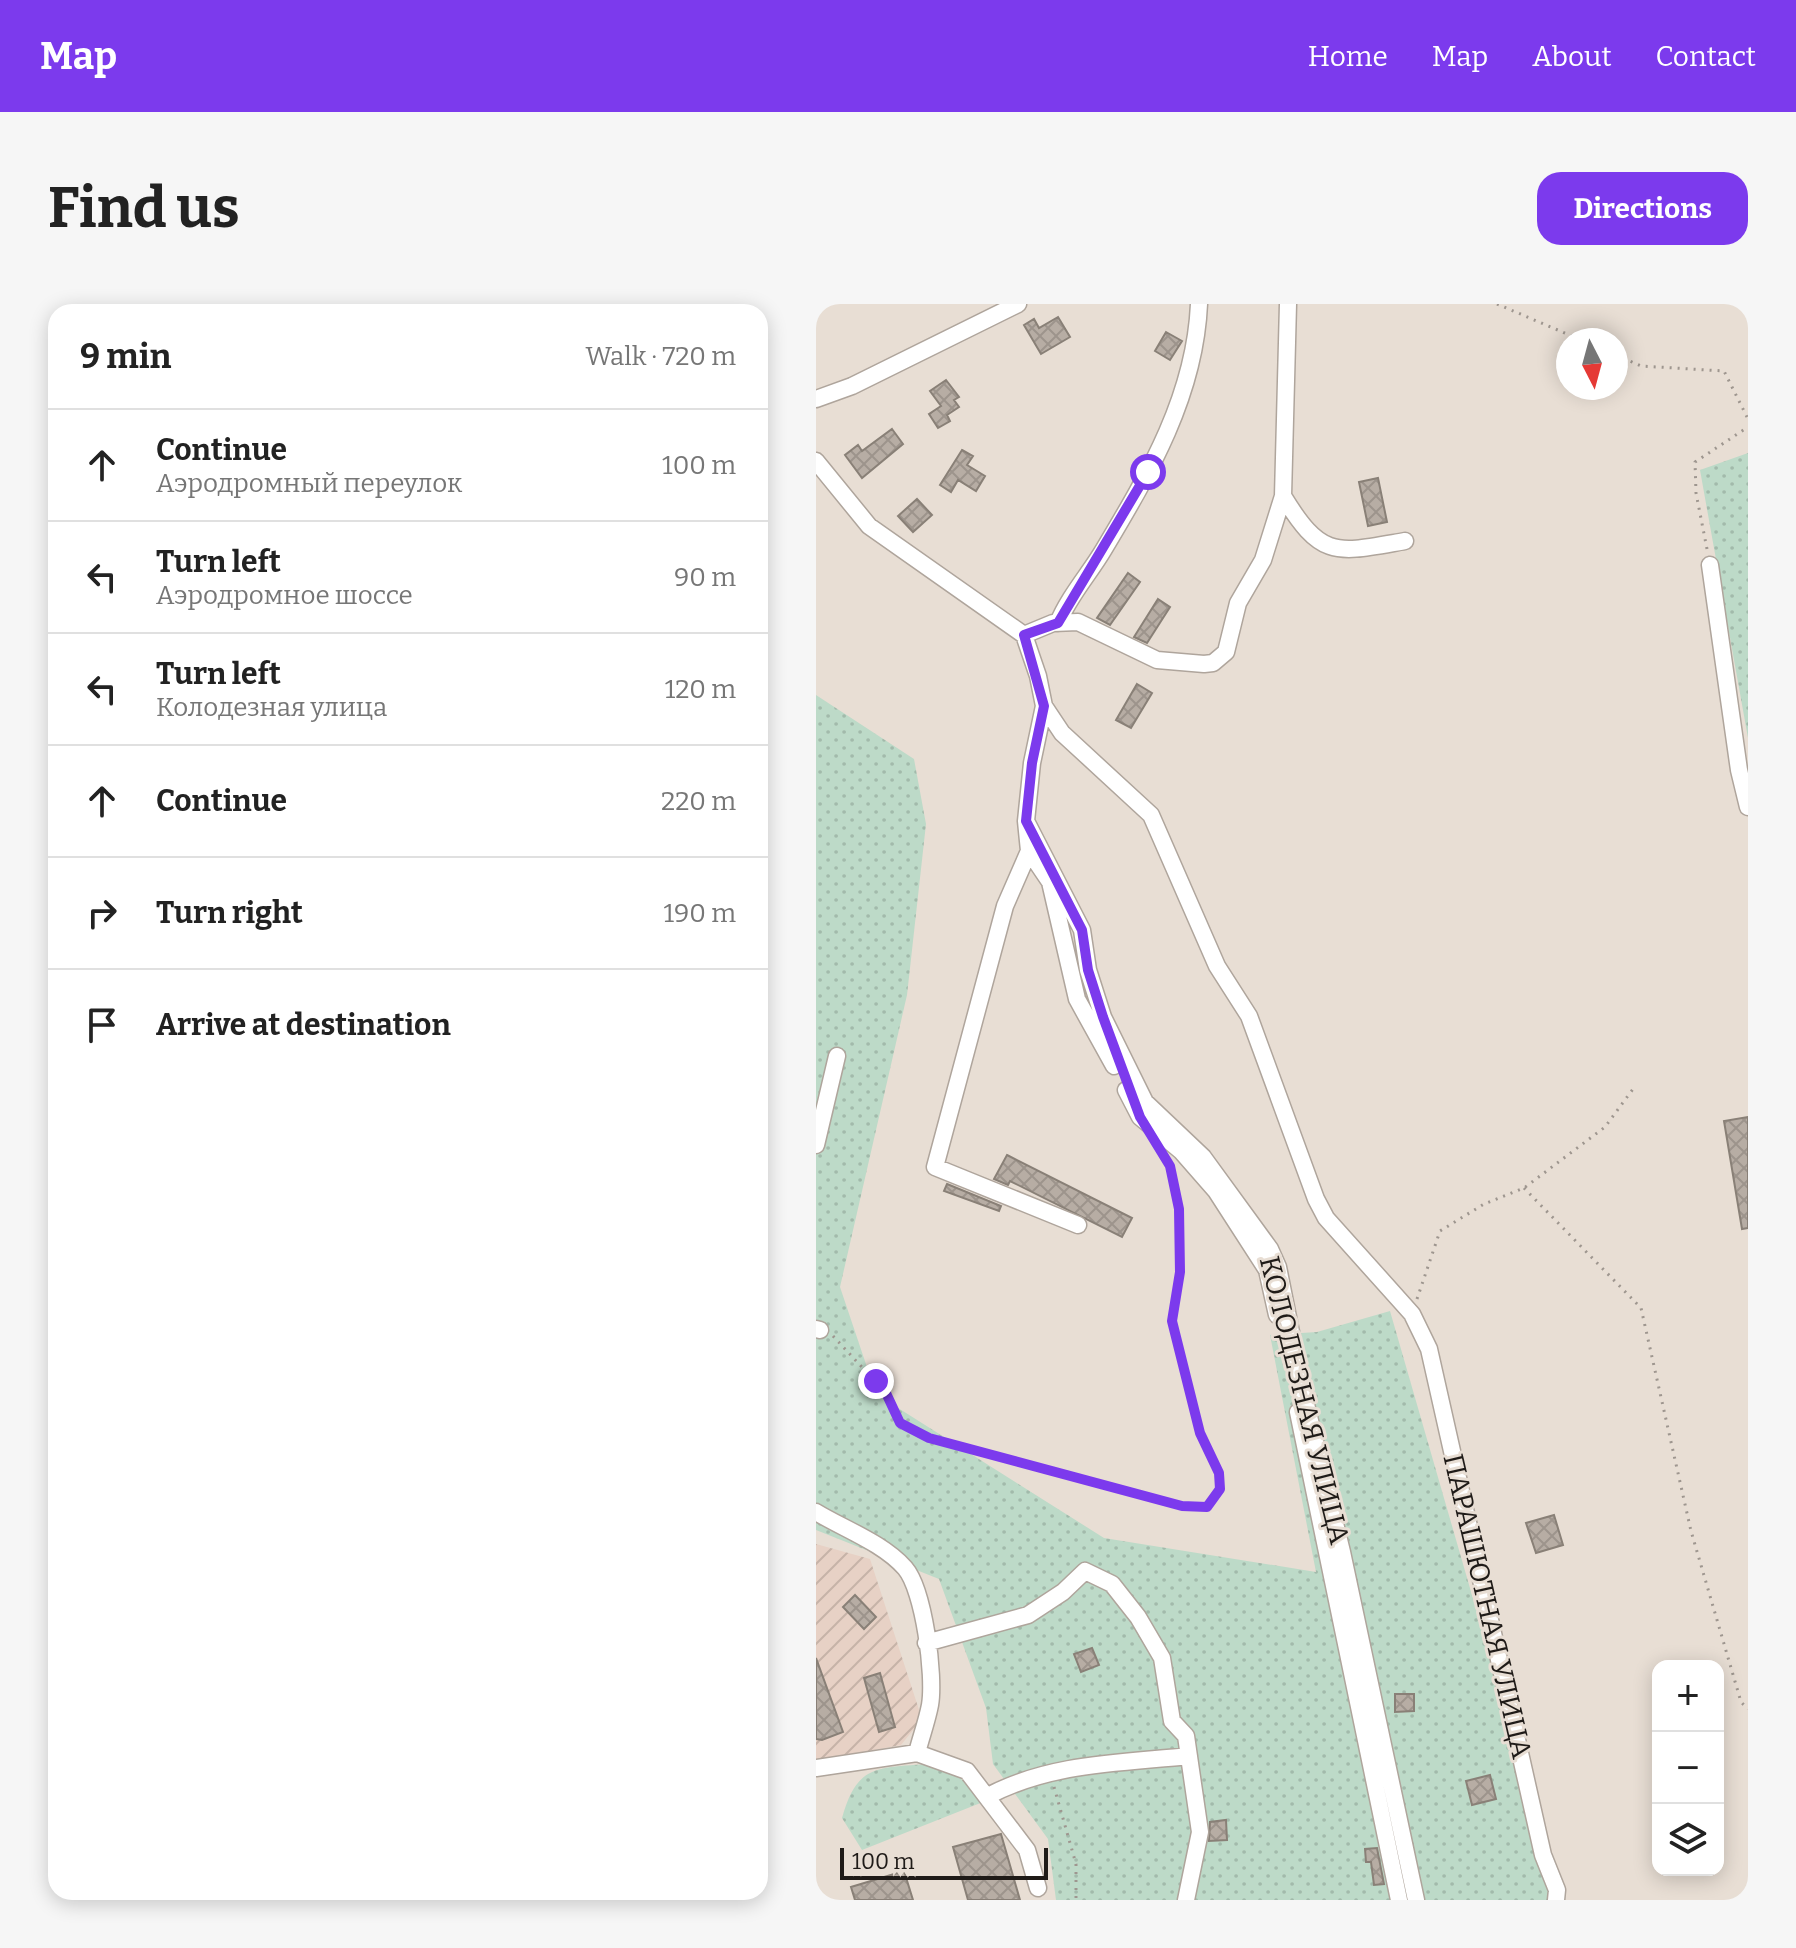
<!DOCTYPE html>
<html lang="en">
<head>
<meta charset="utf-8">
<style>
  body { margin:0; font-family:Bitter,serif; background:#f6f6f6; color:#222 }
  .controls { position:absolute; right:24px; bottom:24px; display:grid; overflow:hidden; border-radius:16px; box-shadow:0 4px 20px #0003 }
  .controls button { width:72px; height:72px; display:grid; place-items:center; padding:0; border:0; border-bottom:2px solid #e0e0e0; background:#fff; color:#222; font:40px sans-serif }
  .compass { position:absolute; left:740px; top:24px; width:72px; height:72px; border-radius:50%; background:#fff; box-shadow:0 4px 20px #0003; rotate:174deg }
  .scale { position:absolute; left:24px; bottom:20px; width:208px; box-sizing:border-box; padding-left:8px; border:4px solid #1f1b18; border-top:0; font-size:22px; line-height:28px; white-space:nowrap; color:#1f1b18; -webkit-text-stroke:6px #e8ded4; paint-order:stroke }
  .stop { position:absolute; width:24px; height:24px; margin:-18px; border:6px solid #7c3aed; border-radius:50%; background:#fff }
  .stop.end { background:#7c3aed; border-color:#fff; box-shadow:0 2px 8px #0008 }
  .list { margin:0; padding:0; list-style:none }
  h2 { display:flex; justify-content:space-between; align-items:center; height:104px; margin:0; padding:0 32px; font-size:34px }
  h2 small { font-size:26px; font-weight:400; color:#767676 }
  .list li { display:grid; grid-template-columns:52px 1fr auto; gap:24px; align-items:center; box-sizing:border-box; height:112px; padding:0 32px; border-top:2px solid #e0e0e0 }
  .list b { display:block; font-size:30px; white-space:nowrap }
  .list p { margin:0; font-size:26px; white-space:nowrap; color:#767676 }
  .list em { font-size:26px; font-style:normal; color:#767676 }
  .icon { flex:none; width:44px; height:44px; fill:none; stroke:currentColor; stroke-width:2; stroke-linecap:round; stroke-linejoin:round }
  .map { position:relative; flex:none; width:932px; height:1596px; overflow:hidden; border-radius:24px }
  header { display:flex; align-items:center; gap:48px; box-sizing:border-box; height:112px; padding:0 40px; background:#7c3aed; color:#fff }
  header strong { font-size:38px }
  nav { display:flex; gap:44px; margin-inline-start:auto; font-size:28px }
  .intro { display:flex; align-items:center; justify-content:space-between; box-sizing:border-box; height:192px; padding:0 48px }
  h1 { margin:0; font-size:56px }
  .button { padding:20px 36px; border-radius:24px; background:#7c3aed; color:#fff; font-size:28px; font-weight:700 }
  main { display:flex; gap:48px; padding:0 48px }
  aside { flex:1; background:#fff; border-radius:24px; box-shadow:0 4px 20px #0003 }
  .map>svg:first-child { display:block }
  .industrial { fill:url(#industrial-furrows) }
  .grass { fill:url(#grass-dots) }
  .building { fill:url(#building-cross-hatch); stroke:#898077; stroke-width:2 }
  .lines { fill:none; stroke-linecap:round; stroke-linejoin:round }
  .minor-casing { stroke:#afa59c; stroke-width:19 }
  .path { stroke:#9e968f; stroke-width:3; stroke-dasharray:2 6; stroke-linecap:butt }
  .minor { stroke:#fff; stroke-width:16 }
  .route { stroke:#7c3aed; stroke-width:10 }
  .labels { text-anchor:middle; stroke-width:6; stroke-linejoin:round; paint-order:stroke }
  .street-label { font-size:28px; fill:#1f1b18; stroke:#e8ded4 }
</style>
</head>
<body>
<header>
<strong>Map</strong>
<nav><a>Home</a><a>Map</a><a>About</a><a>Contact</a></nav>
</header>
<div class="intro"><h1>Find us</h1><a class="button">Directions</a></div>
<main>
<aside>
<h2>9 min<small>Walk · 720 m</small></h2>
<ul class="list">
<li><svg class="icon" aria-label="ahead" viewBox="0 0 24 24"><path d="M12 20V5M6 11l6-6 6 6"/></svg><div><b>Continue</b><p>Аэродромный переулок</p></div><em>100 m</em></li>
<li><svg class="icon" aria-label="left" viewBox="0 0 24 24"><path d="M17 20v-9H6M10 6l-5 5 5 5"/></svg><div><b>Turn left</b><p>Аэродромное шоссе</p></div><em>90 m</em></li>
<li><svg class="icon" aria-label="left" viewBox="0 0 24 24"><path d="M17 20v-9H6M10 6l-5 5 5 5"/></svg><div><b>Turn left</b><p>Колодезная улица</p></div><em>120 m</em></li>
<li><svg class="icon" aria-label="ahead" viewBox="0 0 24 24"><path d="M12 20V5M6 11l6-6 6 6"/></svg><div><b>Continue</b></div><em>220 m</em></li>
<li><svg class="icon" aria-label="right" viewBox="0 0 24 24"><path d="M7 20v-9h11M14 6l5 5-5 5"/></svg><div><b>Turn right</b></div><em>190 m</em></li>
<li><svg class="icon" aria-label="arrive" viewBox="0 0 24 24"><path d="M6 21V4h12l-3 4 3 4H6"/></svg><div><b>Arrive at destination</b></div></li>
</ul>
</aside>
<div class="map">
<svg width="932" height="1596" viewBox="0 0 932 1596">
  <defs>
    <pattern id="industrial-furrows" width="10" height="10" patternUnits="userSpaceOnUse" patternTransform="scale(2)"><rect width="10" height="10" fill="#e7d1c5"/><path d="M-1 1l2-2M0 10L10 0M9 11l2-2" fill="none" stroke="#c6b3a8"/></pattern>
    <pattern id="grass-dots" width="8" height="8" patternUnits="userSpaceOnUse" patternTransform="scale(2)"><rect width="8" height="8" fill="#bddac8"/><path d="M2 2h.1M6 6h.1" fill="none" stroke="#a2baab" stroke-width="1.8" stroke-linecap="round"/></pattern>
    <pattern id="building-cross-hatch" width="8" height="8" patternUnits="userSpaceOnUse" patternTransform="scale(2)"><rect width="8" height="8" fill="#b7ada4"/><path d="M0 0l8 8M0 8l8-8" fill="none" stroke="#9d948c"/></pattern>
  </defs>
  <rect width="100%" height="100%" fill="#e8ded4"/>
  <!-- industrial -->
  <path class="industrial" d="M 0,1240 L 54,1255 L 106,1415 L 85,1441 L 0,1457 Z"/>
  <!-- grass -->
  <path class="grass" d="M 932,149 L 932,434 L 884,166 Z
    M 0,391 L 98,455 L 110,520 L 91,691 L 24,983 L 60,1090 L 288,1234 L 500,1268 L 454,1031 L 501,1028 L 574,1007 L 744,1596 L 240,1596 L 232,1535 L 177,1460 L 170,1404 L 123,1275 L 0,1226 Z
    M 112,1460 C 136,1467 153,1477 167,1498 L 46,1546 L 26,1514 C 41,1460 61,1464 112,1460 Z"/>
  <!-- building -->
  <path class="building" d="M 242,13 L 254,33 L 225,50 L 208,21 L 218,15 L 223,24 Z
    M 350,28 L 366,37 L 354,56 L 339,47 Z
    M 130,76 L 143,93 L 138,96 L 143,103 L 131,111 L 134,117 L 122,124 L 113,110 L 125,102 L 114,87 Z
    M 76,125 L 87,140 L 46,174 L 29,151 L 42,141 L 46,147 Z
    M 146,146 L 157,152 L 151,161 L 169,172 L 160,187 L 142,176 L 135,188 L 124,181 Z
    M 562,174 L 571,218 L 552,222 L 543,178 Z
    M 101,195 L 116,211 L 97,228 L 82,212 Z
    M 312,269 L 324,278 L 294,321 L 281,314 Z
    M 342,295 L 354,303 L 331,339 L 318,333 Z
    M 321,380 L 336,389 L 315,424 L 300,416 Z
    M 932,813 L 932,924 L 926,925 L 908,817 Z
    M 191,851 L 316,914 L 306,933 L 194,877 L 192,881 L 178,875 Z
    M 131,880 L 185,902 L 183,907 L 128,887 Z
    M 738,1211 L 747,1241 L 720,1249 L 710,1219 Z
    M 39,1291 L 60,1313 L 48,1325 L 27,1303 Z
    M 276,1344 L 283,1361 L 265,1368 L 258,1350 Z
    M 0,1354 L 27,1428 L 6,1436 L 0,1435 Z
    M 64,1369 L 79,1423 L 63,1428 L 48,1374 Z
    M 579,1390 L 598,1390 L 598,1407 L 579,1408 Z
    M 674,1471 L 680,1495 L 656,1501 L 650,1477 Z
    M 410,1516 L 411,1536 L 393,1537 L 394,1518 Z
    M 185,1530 L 204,1596 L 152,1596 L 137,1543 Z
    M 561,1544 L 568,1580 L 558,1581 L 555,1558 L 550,1558 L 549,1545 Z
    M 88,1567 L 97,1596 L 39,1596 L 35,1583 Z"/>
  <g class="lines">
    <defs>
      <path id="minor" d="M 0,95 L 36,82 L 202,0
        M 0,157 L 53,222 L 208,331 L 222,372 L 228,402 L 216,459 L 210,517 L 213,547 L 189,602 L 119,863 L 262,921
        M 467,192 C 506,256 520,249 589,237
        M 894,261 L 923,466 L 932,503
        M 242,319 C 253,292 274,269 288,245 C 334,168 379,91 383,0
        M 208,331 L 237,319 L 262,318 L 341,356 L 388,360 L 397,359 L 410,348 L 422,299 L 447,256 L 467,192 L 472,0
        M 228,402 L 246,429 L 335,511 L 401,662 L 433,712 L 500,895 L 510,914 L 596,1010 L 613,1045 L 727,1551 L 741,1586 L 740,1596
        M 210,517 L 266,626 L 272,666 L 287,713 L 329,798 L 387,853 L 454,945 L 462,963 L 487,1088 L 526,1248 L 600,1596
        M 213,547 L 234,578 L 261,695 L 298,762
        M 310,786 L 324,813 L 365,847 L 400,887 L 451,966 L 461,1011
        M 0,841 L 21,752
        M 0,1025 L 4,1026
        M 482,1108 L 583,1596
        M 0,1208 C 28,1225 67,1239 89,1264 C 108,1286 119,1372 114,1401 C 111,1417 105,1433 101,1449
        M 110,1339 L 212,1311 L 247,1288 L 269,1267 L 296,1280 L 322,1313 L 346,1354 L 356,1417 L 370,1432 L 384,1528 L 370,1596
        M 0,1464 L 101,1449 L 151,1467 L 211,1546 L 222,1584
        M 172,1492 C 234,1459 305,1459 373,1452"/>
    </defs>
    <!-- minor casing -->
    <use href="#minor" class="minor-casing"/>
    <!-- path -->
    <path class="path" d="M 681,0 L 765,36
      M 800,51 L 825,62 L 908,67 L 932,115
      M 891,245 L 880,189 L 879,158 L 932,123
      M 708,884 L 825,1004 L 875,1227 L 925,1398 L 932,1405
      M 601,995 L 624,927 L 668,900 L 708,884 L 728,869 L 789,823 L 817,785
      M 17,1032 L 70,1089 L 84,1119 L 113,1134 L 366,1202 L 391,1203 L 404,1185 L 403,1169 L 384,1129 L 356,1017 L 364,968 L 363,905 L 351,856
      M 238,1483 L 260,1560 L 260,1596"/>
    <!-- minor -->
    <use href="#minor" class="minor"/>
  </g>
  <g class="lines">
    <!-- route -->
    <path class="route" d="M 60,1077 L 70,1089 L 84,1119 L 113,1134 L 366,1202 L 391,1203 L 404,1185 L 403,1169 L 384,1129 L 356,1017 L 364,968 L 363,905 L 354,862 L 324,813 L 287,713 L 272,666 L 266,626 L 210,517 L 216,459 L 228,402 L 208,331 L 242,319 L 332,168"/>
  </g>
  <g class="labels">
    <!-- street labels -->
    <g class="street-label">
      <text transform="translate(489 1096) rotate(76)" y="10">КОЛОДЕЗНАЯ УЛИЦА</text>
      <text transform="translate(672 1302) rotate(77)" y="10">ПАРАШЮТНАЯ УЛИЦА</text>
    </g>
  </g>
</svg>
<div class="controls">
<button>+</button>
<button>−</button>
<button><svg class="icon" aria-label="layers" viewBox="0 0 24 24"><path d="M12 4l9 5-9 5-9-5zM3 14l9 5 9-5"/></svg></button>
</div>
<svg class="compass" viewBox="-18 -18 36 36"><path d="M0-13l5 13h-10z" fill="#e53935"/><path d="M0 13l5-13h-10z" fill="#767676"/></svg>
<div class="scale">100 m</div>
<div class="stop" style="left:332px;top:168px"></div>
<div class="stop end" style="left:60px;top:1077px"></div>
</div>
</main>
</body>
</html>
